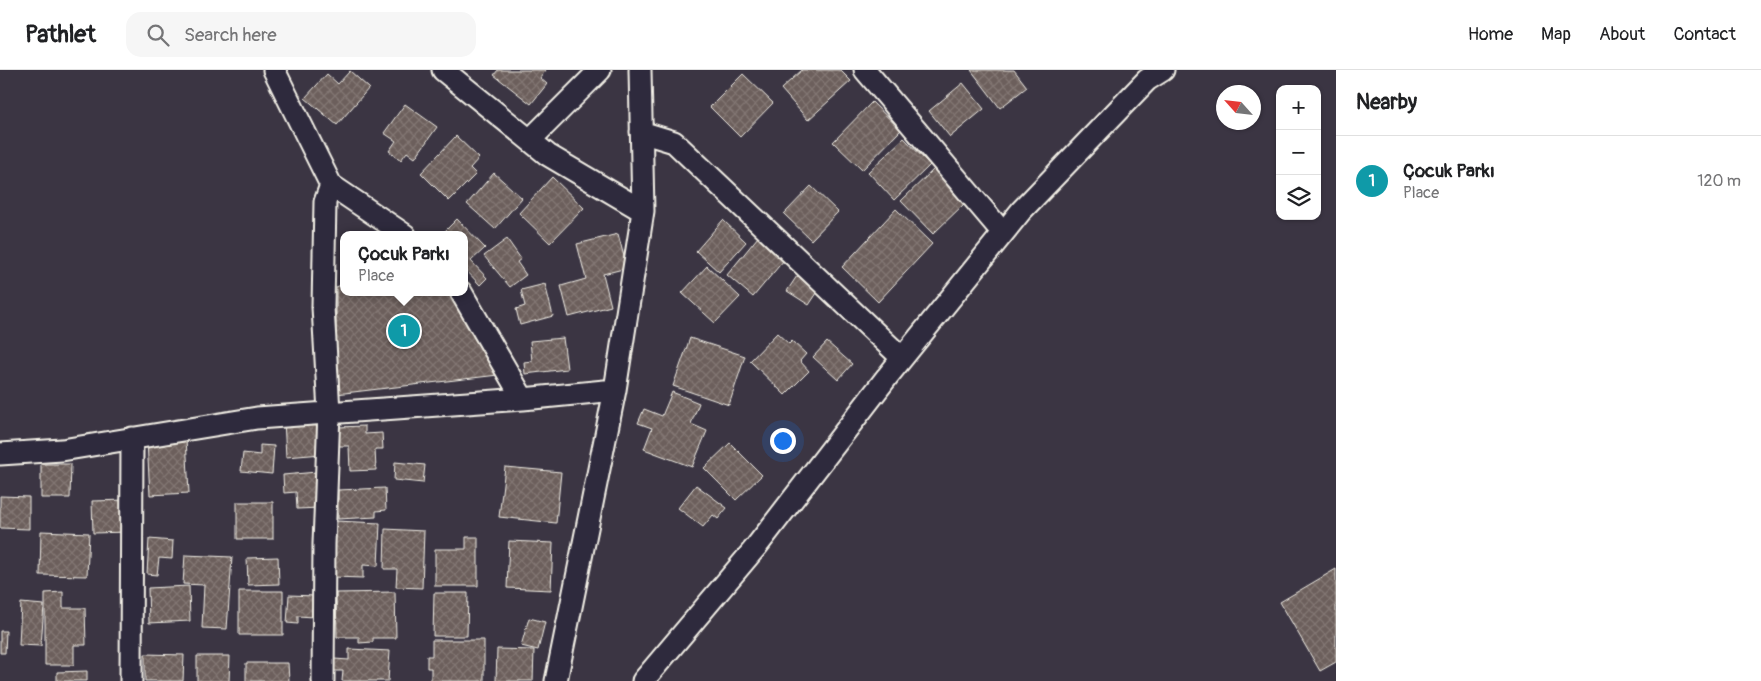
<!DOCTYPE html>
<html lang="en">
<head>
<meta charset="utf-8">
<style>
  body { margin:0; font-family:Pangolin,sans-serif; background:#f6f6f6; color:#202124 }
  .controls { position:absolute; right:15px; top:15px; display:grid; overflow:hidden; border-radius:10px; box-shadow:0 1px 4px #0004 }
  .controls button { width:45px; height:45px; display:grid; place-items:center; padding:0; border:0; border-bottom:1px solid #e0e0e0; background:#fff; color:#202124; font:25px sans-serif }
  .compass { position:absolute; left:1216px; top:15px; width:45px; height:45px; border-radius:50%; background:#fff; box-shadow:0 1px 4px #0004; rotate:297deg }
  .you { position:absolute; left:782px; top:370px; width:18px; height:18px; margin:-12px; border:4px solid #fff; border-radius:50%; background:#1a73e8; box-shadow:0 0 0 8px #1a73e833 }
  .badge { display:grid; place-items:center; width:32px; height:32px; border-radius:50%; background:#ea580c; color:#fff; font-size:16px; font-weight:700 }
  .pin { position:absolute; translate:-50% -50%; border:2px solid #fff; box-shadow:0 1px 5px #0006 }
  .popup { position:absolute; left:340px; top:161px; width:128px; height:65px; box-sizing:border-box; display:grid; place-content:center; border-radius:10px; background:#fff; filter:drop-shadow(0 1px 4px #0005); font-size:16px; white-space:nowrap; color:#757577 }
  .popup b { font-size:19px; color:#202124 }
  .popup::after { content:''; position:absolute; left:50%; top:100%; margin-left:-10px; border:10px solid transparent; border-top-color:#fff }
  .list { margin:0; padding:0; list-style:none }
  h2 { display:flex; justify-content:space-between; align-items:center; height:65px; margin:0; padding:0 20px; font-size:21px }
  h2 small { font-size:16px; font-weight:400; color:#757577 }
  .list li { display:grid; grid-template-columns:32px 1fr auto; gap:15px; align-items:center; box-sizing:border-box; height:90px; padding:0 20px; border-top:1px solid #e0e0e0 }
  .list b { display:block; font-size:19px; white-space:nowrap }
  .list p { margin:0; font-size:16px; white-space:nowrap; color:#757577 }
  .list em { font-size:16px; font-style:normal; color:#757577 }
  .icon { flex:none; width:28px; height:28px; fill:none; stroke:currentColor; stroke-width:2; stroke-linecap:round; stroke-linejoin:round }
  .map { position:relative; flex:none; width:1336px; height:611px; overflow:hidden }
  header { display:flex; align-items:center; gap:30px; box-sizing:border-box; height:70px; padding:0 25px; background:#fff; border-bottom:1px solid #e0e0e0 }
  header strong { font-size:24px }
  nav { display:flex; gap:28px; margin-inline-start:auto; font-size:18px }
  .search { width:350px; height:45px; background:#f6f6f6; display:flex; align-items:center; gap:12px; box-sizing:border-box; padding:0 18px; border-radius:15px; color:#757577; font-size:19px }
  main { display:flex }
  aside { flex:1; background:#fff }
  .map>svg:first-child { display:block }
  .building { fill:url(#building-cross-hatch); stroke:#f4f1e8 }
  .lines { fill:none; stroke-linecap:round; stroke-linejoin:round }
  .street-casing { stroke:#f4f1e8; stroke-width:25 }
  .street { stroke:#2f2a3d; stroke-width:21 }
</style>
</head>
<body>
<header>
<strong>Pathlet</strong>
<div class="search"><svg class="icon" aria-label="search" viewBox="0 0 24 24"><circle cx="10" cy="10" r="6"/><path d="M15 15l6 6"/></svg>Search here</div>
<nav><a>Home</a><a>Map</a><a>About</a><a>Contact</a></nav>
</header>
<main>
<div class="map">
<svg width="1336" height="611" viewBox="0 0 1336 611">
  <defs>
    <pattern id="building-cross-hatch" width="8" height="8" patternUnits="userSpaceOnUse" patternTransform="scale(1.25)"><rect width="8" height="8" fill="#6c5f5b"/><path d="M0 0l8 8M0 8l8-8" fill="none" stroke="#827673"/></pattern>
  </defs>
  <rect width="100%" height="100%" fill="#3b3543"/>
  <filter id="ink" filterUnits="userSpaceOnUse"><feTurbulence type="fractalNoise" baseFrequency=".02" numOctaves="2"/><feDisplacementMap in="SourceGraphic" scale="10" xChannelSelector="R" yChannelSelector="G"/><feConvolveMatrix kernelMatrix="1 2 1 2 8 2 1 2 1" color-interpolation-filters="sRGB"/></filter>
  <g filter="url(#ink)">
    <!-- building -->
    <path class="building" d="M 498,0 L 546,0 L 540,8 L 547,14 L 531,34 L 494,5 Z
      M 802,0 L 840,0 L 851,11 L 808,50 L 781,19 Z
      M 971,0 L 1014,0 L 1027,17 L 1000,38 Z
      M 350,1 L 369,18 L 337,55 L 305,28 L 327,4 L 338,14 Z
      M 743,4 L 773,33 L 740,67 L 710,37 Z
      M 963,13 L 984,39 L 950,67 L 929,41 Z
      M 872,32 L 901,60 L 862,100 L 833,72 Z
      M 405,34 L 437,57 L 415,88 L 407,82 L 401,90 L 389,81 L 396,71 L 384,63 Z
      M 456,66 L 479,88 L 470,98 L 476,104 L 449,131 L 421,103 Z
      M 904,68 L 930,95 L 894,130 L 868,102 Z
      M 934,99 L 966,132 L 933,164 L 901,131 Z
      M 494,103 L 522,128 L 495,159 L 467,134 Z
      M 552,107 L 584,138 L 550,173 L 519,143 Z
      M 811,116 L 838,142 L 811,170 L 784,144 Z
      M 896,139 L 932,174 L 878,232 L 842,197 Z
      M 457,149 L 485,178 L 471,191 L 487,208 L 480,215 L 464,198 L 464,165 L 441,165 Z
      M 723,150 L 746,172 L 719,202 L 696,181 Z
      M 618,164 L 627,198 L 603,204 L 611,236 L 569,247 L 561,216 L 586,209 L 577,174 Z
      M 758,167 L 784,190 L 753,227 L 727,205 Z
      M 507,169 L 521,189 L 517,192 L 526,205 L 510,217 L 484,186 Z
      M 707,196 L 740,227 L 715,253 L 682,223 Z
      M 797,206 L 819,220 L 809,235 L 787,221 Z
      M 344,214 L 344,222 L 451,222 L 498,305 L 336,324 L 336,217 Z
      M 545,214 L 553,246 L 520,255 L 516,239 L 525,236 L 521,220 Z
      M 777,263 L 789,274 L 792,271 L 806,284 L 800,291 L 809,301 L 785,325 L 750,291 Z
      M 563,268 L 567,299 L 525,304 L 524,292 L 532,291 L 530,271 Z
      M 690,268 L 745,286 L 729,335 L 673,316 Z
      M 827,272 L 852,294 L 838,310 L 813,287 Z
      M 672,322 L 699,333 L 691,354 L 707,361 L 692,397 L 644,379 L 652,358 L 638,353 L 644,339 L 662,346 Z
      M 320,348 L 322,384 L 286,387 L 284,350 Z
      M 365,356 L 365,364 L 382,363 L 383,379 L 375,379 L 376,400 L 350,401 L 349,376 L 339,376 L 338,357 Z
      M 186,368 L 189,423 L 150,425 L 147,371 Z
      M 730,373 L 762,405 L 736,430 L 704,398 Z
      M 260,375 L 274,376 L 272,404 L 241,401 L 243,383 L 260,385 Z
      M 395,392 L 425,395 L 423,413 L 394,410 Z
      M 41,394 L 71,394 L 70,428 L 41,428 Z
      M 505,397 L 561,402 L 556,453 L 499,447 Z
      M 317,402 L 320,438 L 297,439 L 296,422 L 284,423 L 283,405 Z
      M 696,415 L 727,438 L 718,449 L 713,445 L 703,457 L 678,438 Z
      M 385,418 L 386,440 L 376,441 L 376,447 L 338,449 L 338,420 Z
      M 0,426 L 29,427 L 29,459 L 0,458 Z
      M 127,430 L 128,462 L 93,463 L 92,431 Z
      M 237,432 L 273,432 L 273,469 L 237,469 Z
      M 335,451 L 380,453 L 378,496 L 363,495 L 363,508 L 333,507 Z
      M 385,459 L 424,461 L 422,518 L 396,517 L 397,499 L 384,499 Z
      M 41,461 L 89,463 L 87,506 L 40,505 Z
      M 466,467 L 478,467 L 478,516 L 435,516 L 435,479 L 466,479 Z
      M 149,469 L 173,471 L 172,489 L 159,488 L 157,505 L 147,504 Z
      M 509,471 L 553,473 L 551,520 L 507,518 Z
      M 185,485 L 232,487 L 227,559 L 202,558 L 204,515 L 183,514 Z
      M 278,487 L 279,514 L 248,515 L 247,488 Z
      M 1336,499 L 1336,592 L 1320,601 L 1280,532 Z
      M 189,516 L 190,551 L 149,553 L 148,518 Z
      M 239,521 L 283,521 L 283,565 L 239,565 Z
      M 63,522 L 63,538 L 85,538 L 86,575 L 74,575 L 74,595 L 45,595 L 45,523 Z
      M 395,522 L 396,568 L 373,568 L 373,572 L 359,573 L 359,567 L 337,567 L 336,523 Z
      M 434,523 L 468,523 L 467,566 L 433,566 Z
      M 289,525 L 315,526 L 314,547 L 298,546 L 298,554 L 287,553 Z
      M 21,533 L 44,535 L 41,576 L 19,575 Z
      M 529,548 L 545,552 L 538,580 L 521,576 Z
      M 0,561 L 6,561 L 5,583 L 0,583 Z
      M 432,570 L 484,570 L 484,611 L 431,611 L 431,598 L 427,598 L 427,586 L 432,586 Z
      M 349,579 L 390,581 L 388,611 L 342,611 L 343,601 L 334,601 L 334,589 L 349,590 Z
      M 497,579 L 534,580 L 533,611 L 496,611 Z
      M 145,584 L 184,585 L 183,611 L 145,611 Z
      M 197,586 L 230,586 L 229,611 L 197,611 Z
      M 246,593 L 288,593 L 289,611 L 246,611 Z
      M 87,601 L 87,611 L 57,611 L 57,602 Z"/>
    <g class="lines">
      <defs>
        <path id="street" d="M 274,0 L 331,115 L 405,165
          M 443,0 L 548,85 L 643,141
          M 865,0 L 1003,163
          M 641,62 L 674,72 L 902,288
          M 530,70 L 600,0
          M 461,222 L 523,329
          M 0,384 L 62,380 L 257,348 L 523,329 L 615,320
          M 131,611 L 132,368
          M 323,611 L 324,474 L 329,342 L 323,237 L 325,132 L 331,115
          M 556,611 L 615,320 L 643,141 L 640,0
          M 643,611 L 756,477 L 887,307 L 1021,141 L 1147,10 L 1163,0"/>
      </defs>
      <!-- street casing -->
      <use href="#street" class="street-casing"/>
      <!-- street -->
      <use href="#street" class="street"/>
    </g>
  </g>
</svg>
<div class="controls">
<button>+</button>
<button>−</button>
<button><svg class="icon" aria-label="layers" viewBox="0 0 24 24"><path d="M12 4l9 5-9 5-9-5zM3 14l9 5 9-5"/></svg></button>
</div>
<svg class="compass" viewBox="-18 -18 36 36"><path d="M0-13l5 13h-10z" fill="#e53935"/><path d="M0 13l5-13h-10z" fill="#757577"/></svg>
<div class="you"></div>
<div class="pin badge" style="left:404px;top:261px;background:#0f9aa8">1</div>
<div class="popup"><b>Çocuk Parkı</b>Place</div>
</div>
<aside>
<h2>Nearby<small></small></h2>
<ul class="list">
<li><span class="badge" style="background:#0f9aa8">1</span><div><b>Çocuk Parkı</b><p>Place</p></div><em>120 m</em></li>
</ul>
</aside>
</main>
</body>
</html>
